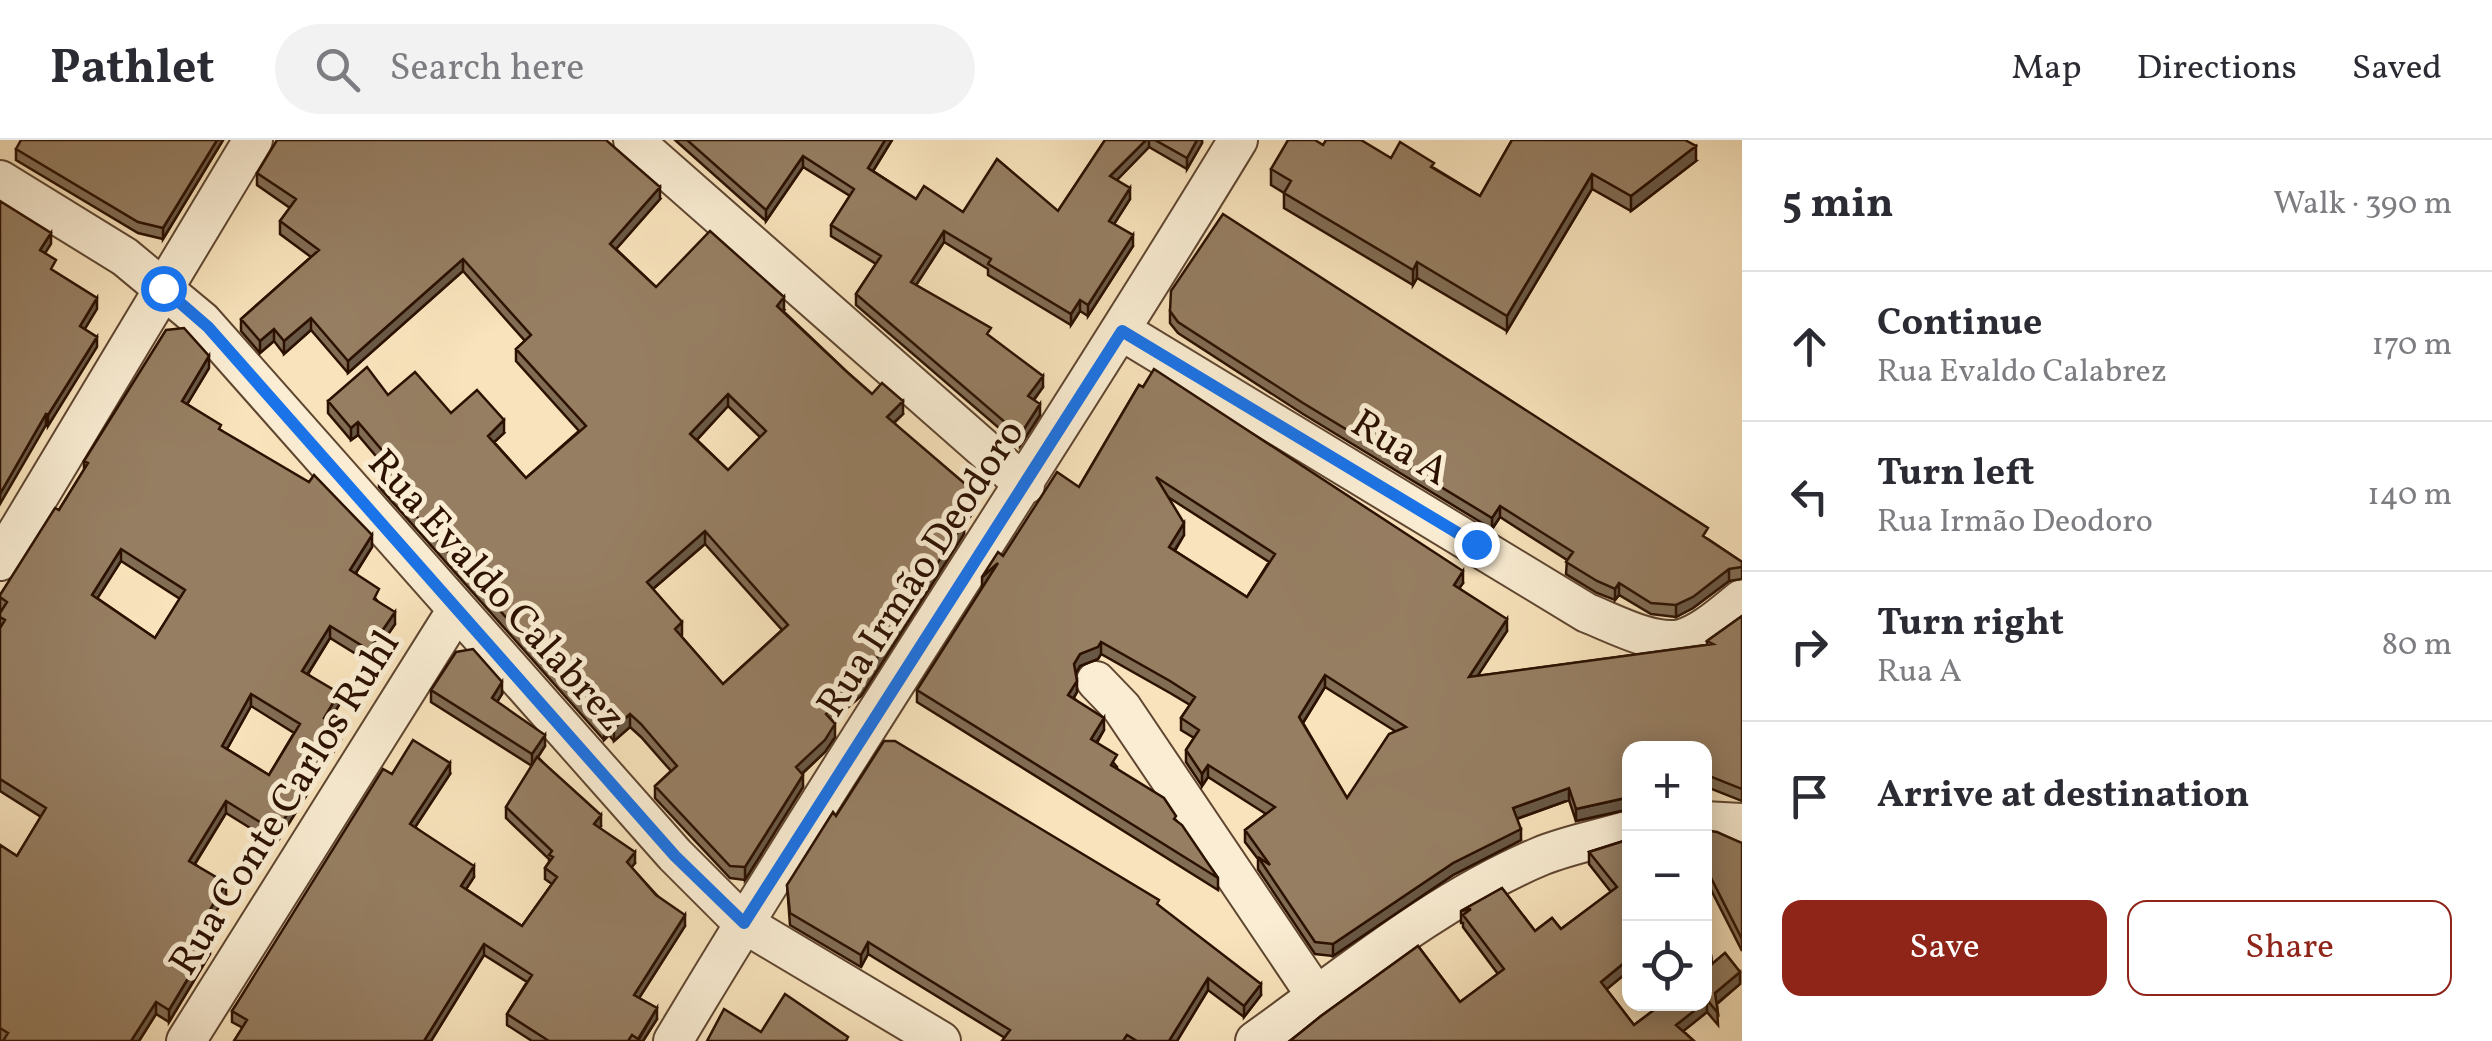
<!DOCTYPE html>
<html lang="en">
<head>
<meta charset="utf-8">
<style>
  body { margin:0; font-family:Vollkorn,serif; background:#f2f2f3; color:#2b2b33 }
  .controls { position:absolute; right:30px; bottom:30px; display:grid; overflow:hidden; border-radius:20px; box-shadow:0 5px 25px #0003 }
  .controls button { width:90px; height:90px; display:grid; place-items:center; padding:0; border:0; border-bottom:2px solid #e1e1e2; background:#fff; color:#2b2b33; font:50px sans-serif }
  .stop { position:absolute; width:30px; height:30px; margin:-22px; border:8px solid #1a73e8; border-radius:50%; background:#fff }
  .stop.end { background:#1a73e8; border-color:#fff; box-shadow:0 2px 10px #0008 }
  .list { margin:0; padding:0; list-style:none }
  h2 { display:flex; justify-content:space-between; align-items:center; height:130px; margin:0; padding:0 40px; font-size:42px }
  h2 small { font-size:32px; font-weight:400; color:#7c7c81 }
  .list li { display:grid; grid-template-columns:65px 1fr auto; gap:30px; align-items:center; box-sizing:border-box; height:150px; padding:0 40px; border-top:2px solid #e1e1e2 }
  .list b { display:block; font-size:38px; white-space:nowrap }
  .list p { margin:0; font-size:32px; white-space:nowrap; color:#7c7c81 }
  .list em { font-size:32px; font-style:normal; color:#7c7c81 }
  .actions { display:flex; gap:20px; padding:30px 40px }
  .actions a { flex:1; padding:22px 0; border:2px solid #8f2418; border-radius:20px; text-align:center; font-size:35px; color:#8f2418 }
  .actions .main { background:#8f2418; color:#fff }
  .icon { flex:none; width:55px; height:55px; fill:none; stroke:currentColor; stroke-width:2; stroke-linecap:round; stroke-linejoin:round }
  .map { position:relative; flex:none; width:1742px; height:901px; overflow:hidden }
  header { display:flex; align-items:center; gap:60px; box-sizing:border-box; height:140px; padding:0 50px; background:#fff; border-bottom:2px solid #e1e1e2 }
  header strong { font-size:48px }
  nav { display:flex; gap:55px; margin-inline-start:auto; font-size:35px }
  .search { width:700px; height:90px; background:#f2f2f3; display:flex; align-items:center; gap:25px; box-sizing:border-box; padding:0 35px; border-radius:55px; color:#7c7c81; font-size:38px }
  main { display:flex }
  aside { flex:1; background:#fff }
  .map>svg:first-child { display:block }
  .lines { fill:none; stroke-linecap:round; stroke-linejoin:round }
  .minor-casing { stroke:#5f4630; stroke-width:42 }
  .minor { stroke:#faedd3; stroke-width:38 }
  .wall { fill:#816c54; stroke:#2c1101; stroke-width:2.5; fill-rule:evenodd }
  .shaded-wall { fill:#695845; stroke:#2c1101; stroke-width:2.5 }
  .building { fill:#967e62; stroke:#2c1101; stroke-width:2.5; fill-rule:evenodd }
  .route { stroke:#1a73e8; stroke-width:12 }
  .labels { text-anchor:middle; stroke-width:10; stroke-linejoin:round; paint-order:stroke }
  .street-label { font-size:40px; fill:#2c1101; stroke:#faedd3 }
</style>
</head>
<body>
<header>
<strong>Pathlet</strong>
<div class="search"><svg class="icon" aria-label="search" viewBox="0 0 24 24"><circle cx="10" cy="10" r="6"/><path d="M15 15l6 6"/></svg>Search here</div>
<nav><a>Map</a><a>Directions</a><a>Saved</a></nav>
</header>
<main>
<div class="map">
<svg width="1742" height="901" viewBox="0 0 1742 901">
  <rect width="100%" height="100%" fill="#f8e3bc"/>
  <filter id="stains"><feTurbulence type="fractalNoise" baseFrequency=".002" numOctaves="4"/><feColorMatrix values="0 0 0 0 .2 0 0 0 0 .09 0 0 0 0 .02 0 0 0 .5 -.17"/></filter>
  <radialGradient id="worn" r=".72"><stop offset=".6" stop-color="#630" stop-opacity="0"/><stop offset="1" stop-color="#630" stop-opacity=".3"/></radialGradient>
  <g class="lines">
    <defs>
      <path id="minor" d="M 633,0 L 1025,345
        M 0,40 L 125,117 L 202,181 L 675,715 L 743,783 L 941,901
        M 1122,191 L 1587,473 C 1613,483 1652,505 1681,499 C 1703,493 1724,473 1742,459
        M 0,421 L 253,0
        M 1096,541 L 1122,568 L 1317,857
        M 1704,681 L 1742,683
        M 186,901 L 456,471
        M 673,901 C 855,597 1054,303 1238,0
        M 1255,901 C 1346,836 1436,760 1541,716 C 1568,705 1600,699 1630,690"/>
    </defs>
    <!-- minor casing -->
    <use href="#minor" class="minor-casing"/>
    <!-- minor -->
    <use href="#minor" class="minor"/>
  </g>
  <!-- wall -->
  <path class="wall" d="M 223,0 L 163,99 L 138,93 L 16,20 L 16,9 Z
    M 675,0 L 892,0 L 873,31 L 916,59 L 963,72 L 1058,71 L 1105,0 L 1202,0 L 1202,3 L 1187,29 L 1149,7 L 1117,40 L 1130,59 L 1114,84 L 1133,106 L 1088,176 L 1080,171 L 1071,185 L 988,135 L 988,129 L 944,102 L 916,145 L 991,198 L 1043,247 L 1034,260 L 1040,275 L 1020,306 L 856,165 L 856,154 L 876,124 L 831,96 L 831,85 L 850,56 L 803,27 L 766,81 Z
    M 1512,0 L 1696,21 L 1631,71 L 1592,49 L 1507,191 L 1417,138 L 1413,145 L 1284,68 L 1284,53 L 1271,45 L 1271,29 L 1323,5 L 1391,18 L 1434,28 L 1480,56 Z
    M 257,33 L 660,59 L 616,109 L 656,147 L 784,170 L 783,171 L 847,232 L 872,254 L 903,274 L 894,283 L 978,367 L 964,384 L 964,394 L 861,556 L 832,581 L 835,597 L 825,612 L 802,634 L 803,647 L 745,740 L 730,738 L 655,658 L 655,646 L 671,631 L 641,597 L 630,587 L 614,601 L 609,595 L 604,600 L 379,347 L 379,334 L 386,328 L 358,295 L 351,300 L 328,273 L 328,261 L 388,255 L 451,273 L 504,293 L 494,302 L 526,338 L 579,291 L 516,221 L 516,209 L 525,201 L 463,131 L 348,233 L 311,190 L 284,214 L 274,201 L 260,213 L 241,191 L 241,179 L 311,117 L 280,94 L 280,81 L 290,68 L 257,45 ZM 728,266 L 760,297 L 728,330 L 697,300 ZM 705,404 L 782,490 L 723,544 L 681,496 L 653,449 Z
    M 1170,171 L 1708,399 L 1742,422 L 1742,439 L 1729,441 L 1693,468 L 1676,477 L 1651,474 L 1619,455 L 1615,460 L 1597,453 L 1566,434 L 1567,420 L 1500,377 L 1492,389 L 1303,274 L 1178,193 L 1170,183 Z
    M 209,228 L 187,264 L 372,407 L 356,433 L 395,484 L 369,522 L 330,498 L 308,534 L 339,565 L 330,581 L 341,600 L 276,704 L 226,673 L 195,724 L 226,755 L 201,796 L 210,814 L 169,882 L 156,874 L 139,901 L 2,901 L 0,900 L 0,705 L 17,716 L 41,677 L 0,651 L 0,473 L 2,470 L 0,469 L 0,455 L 59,370 L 84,330 L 84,321 ZM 121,421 L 180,459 L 155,498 L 97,458 ZM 251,566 L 294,593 L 269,635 L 227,609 Z
    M 1139,245 L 1463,443 L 1459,448 L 1507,491 L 1477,536 L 1707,505 L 1707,501 L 1742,476 L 1742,661 L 1704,646 L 1704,608 L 1630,608 L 1630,669 L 1576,681 L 1569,660 L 1517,679 L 1521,700 L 1453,735 L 1333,816 L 1315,814 L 1258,729 L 1258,719 L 1245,702 L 1245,690 L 1266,674 L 1208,637 L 1202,646 L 1186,622 L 1186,610 L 1194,598 L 1181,590 L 1181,578 L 1190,565 L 1170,553 L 1101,514 L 1098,519 L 1080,526 L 1076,533 L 1077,552 L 1074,558 L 1104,590 L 1097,603 L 1117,627 L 1116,628 L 1176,680 L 1218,738 L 1218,750 L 917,562 L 917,550 L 1003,416 L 1079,347 ZM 1168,357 L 1269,422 L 1247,457 L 1175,411 L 1184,395 ZM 1325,547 L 1395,591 L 1347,658 L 1303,583 Z
    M 431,550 L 502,554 L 497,562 L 545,606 L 538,617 L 601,686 L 599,688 L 635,723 L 631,727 L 685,786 L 639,858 L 657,879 L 643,901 L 532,901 L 507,885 L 507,874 L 527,842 L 484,815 L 431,901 L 234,901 L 243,888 L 232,882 L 232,871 L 392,634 L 450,634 L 415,687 L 474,737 L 466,749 L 522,786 L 552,744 L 545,739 L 545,728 L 549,722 L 549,719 L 506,678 L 506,667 L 532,626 L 431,562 Z
    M 836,676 L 1159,766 L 1261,855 L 1244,877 L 1208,850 L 1177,901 L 1002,901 L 1005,898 L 868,814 L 861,827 L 790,785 L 787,745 Z
    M 1704,690 L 1742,703 L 1742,811 L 1704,736 Z
    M 1630,699 L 1630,830 L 1606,849 L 1634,885 L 1662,864 L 1704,864 L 1704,757 L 1712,824 L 1725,813 L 1740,832 L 1740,844 L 1717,864 L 1718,885 L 1707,872 L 1683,891 L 1694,901 L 1290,901 L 1321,876 L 1418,806 L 1460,862 L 1498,834 L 1463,787 L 1463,783 L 1461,783 L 1461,771 L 1502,748 L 1535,791 L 1552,778 L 1561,789 L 1611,752 L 1589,724 L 1589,712 Z"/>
  <!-- shaded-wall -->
  <path class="shaded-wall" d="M 217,0 L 223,0 L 163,99 L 163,88 Z
    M 885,0 L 892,0 L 868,39 L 868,28 Z
    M 1146,0 L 1149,0 L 1149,7 L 1110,47 L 1110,36 Z
    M 1197,0 L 1202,0 L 1202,3 L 1187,29 L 1187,18 Z
    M 1696,6 L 1696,21 L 1631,71 L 1631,56 Z
    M 803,16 L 803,27 L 766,81 L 766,70 Z
    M 1592,34 L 1592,49 L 1507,191 L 1507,176 Z
    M 660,47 L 660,59 L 610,116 L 610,104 Z
    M 1130,48 L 1130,59 L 1109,92 L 1109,81 Z
    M 944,91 L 944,102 L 911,153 L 911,142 Z
    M 51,93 L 51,104 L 40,121 L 40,110 Z
    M 1133,95 L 1133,106 L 1088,176 L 1088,165 Z
    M 463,119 L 463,131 L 348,233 L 348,221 Z
    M 1417,122 L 1417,138 L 1413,145 L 1413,130 Z
    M 784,157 L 784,170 L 777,178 L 777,166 Z
    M 97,158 L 97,169 L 80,197 L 80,186 Z
    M 1080,160 L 1080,171 L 1071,185 L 1071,174 Z
    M 311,178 L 311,190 L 284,214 L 284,201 Z
    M 274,189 L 274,201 L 260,213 L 260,201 Z
    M 97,197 L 97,207 L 48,286 L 48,275 Z
    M 209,216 L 209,228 L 182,273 L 182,261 Z
    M 1043,236 L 1043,247 L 1028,267 L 1028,256 Z
    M 728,254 L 728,266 L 690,307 L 690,294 Z
    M 903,261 L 903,274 L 887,289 L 887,277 Z
    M 1040,264 L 1040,275 L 1020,306 L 1020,295 Z
    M 46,274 L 46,285 L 0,364 L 0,354 Z
    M 504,280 L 504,293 L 488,308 L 488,296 Z
    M 358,282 L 358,295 L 351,300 L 351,288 Z
    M 978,355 L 978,367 L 964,384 L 964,394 L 861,556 L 826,586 L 826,574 L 959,377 Z
    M 1500,366 L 1500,377 L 1492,389 L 1492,378 Z
    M 1184,383 L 1184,395 L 1169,419 L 1169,407 Z
    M 705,391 L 705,404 L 647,454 L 647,442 Z
    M 372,395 L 372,407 L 350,442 L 350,430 Z
    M 121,409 L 121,421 L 92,467 L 92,455 Z
    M 998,423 L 982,449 L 982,437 Z
    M 1729,429 L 1729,441 L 1693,468 L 1676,477 L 1676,465 Z
    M 1463,431 L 1463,443 L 1454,456 L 1454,445 Z
    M 1619,443 L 1619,455 L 1615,460 L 1615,449 Z
    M 395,472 L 395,484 L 369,522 L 369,510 Z
    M 1507,479 L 1507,491 L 1469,549 L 1469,537 Z
    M 682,482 L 682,495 L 675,501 L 675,489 Z
    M 330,486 L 330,498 L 302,543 L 302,531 Z
    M 1101,502 L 1101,514 L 1098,519 L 1080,526 L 1074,536 L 1074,524 L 1080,514 Z
    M 1325,535 L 1325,547 L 1299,589 L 1299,577 Z
    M 1077,541 L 1077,552 L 1068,567 L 1068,555 Z
    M 502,542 L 502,554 L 492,570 L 492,558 Z
    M 339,553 L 339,565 L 324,590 L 324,578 Z
    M 251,554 L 251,566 L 222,618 L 222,606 Z
    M 630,574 L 630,587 L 614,601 L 614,588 Z
    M 1104,578 L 1104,590 L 1091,611 L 1091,599 Z
    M 609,583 L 609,595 L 604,600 L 604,588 Z
    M 835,584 L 835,597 L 825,612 L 796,639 L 796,627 Z
    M 341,588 L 341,600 L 276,704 L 276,692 Z
    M 545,595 L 545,606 L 532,626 L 532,614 Z
    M 450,623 L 450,634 L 410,695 L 410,684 Z
    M 1208,625 L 1208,637 L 1202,646 L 1202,634 Z
    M 803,635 L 803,647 L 745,740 L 745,727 Z
    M 1569,648 L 1569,660 L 1513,680 L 1513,668 Z
    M 1630,657 L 1630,669 L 1576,681 L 1576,669 Z
    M 226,661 L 226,673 L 189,733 L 189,721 Z
    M 601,675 L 601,686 L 594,695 L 594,684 Z
    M 1521,689 L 1521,700 L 1453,735 L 1333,816 L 1333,804 L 1453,723 Z
    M 635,712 L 635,723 L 627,733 L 627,722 Z
    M 474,726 L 474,737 L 461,757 L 461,746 Z
    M 226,743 L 226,755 L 196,805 L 196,793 Z
    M 685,775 L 685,786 L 634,866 L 634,855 Z
    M 210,802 L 210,814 L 169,882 L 169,870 Z
    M 868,802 L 868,814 L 861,827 L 861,815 Z
    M 484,804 L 484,815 L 431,901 L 424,901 Z
    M 1630,818 L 1630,830 L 1601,854 L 1601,842 Z
    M 1740,832 L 1740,844 L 1715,865 L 1715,853 Z
    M 1208,838 L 1208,850 L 1177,901 L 1169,901 Z
    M 1261,844 L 1261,855 L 1244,877 L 1244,866 Z
    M 1707,860 L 1707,872 L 1676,897 L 1676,885 Z
    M 156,862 L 156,874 L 139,901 L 131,901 Z
    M 657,868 L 657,879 L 643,901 L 638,901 Z"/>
  <!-- building -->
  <path class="building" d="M 21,0 L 217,0 L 163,88 L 138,82 L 16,9 Z
    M 277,0 L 606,0 L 660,47 L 610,104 L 656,147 L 710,91 L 784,157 L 777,166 L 847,232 L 872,254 L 882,243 L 903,261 L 887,277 L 978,355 L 959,377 L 964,382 L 861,543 L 826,574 L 835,584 L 825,600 L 796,627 L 803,635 L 745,727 L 730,726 L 655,646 L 677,626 L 641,584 L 630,574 L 614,588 L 609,583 L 604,588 L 379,334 L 392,322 L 358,282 L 351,288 L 328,261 L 367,227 L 388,255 L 415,232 L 451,273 L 477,250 L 504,280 L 488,296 L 526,338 L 586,286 L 516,209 L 531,195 L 463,119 L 348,221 L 311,178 L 284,201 L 274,189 L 260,201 L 241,179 L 319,110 L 280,81 L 296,59 L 257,33 ZM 728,254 L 766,291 L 728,330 L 690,294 ZM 705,391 L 788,485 L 723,544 L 675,489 L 682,482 L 647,442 Z
    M 687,0 L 885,0 L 868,28 L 916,59 L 924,46 L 963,72 L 997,19 L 1058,71 L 1105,0 L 1146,0 L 1110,36 L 1130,48 L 1109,81 L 1133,95 L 1088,165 L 1080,160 L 1071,174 L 988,124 L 991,119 L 944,91 L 911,142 L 991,188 L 987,194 L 1043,236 L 1028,256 L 1040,264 L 1020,295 L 856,154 L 881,116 L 831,85 L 854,49 L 803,16 L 766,70 Z
    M 1155,0 L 1197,0 L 1187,18 Z
    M 1288,0 L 1315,0 L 1323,5 L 1326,0 L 1361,0 L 1391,18 L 1400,2 L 1434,23 L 1431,27 L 1480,56 L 1512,0 L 1685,0 L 1696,6 L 1631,56 L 1592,34 L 1507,176 L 1417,122 L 1413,130 L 1284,53 L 1291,41 L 1271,29 Z
    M 0,61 L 51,93 L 40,110 L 56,120 L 51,129 L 97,158 L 80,186 L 97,197 L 48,275 L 46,274 L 0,354 Z
    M 1223,74 L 1708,388 L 1703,396 L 1742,422 L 1742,427 L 1729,429 L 1693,457 L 1676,465 L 1651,463 L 1619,443 L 1615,449 L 1597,441 L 1566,422 L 1573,412 L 1500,366 L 1492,378 L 1303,263 L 1178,182 L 1170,171 L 1171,151 Z
    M 184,188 L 209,216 L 182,261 L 221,285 L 219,289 L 309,342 L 314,335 L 372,395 L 350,430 L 379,449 L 374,459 L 395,472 L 369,510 L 330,486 L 302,531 L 339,553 L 324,578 L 341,588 L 276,692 L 226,661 L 189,721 L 226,743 L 196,793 L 210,802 L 169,870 L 156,862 L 131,901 L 3,901 L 8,893 L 0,888 L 0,705 L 17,716 L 46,668 L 0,639 L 0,488 L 5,480 L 0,477 L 0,473 L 7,462 L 0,457 L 0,455 L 55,368 L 59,370 L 88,323 L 84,321 L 166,190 ZM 121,409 L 185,450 L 155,498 L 92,455 ZM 251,554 L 300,584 L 269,635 L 222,606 Z
    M 1154,229 L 1463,431 L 1454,445 L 1507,479 L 1469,537 L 1713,504 L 1707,501 L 1742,476 L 1742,649 L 1704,634 L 1704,608 L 1630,608 L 1630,657 L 1576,669 L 1569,648 L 1513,668 L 1521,689 L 1453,723 L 1333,804 L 1315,802 L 1258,717 L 1270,725 L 1245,690 L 1275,667 L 1208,625 L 1202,634 L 1186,610 L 1199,590 L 1181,578 L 1195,557 L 1170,541 L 1101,502 L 1098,507 L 1080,514 L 1074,524 L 1077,541 L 1068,555 L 1104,578 L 1091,599 L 1117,615 L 1111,625 L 1164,658 L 1176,676 L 1174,679 L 1182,685 L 1218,738 L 917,550 L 998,423 L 982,437 L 998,412 L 1003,416 L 1057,332 L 1079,347 L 1139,245 L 1143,247 ZM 1156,337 L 1275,414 L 1247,457 L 1169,407 L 1184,383 ZM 1325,535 L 1406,587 L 1389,594 L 1347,658 L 1299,577 Z
    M 473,509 L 502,542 L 492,558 L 545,595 L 532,614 L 431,550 L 456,512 Z
    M 413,600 L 450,623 L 410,684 L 474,726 L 461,746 L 522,786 L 557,737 L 545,728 L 553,717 L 549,715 L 552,711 L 506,667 L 537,617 L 601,675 L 594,684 L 635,712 L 627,722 L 656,755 L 685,775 L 634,855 L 657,868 L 638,899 L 632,895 L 628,901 L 549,901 L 507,874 L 532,835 L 484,804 L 424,901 L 234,901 L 247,880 L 232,871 L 383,629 L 392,634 Z
    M 884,601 L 895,601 L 1159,760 L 1157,764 L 1261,844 L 1244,866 L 1208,838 L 1169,901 L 1137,901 L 1127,895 L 1123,901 L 1002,901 L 1010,890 L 868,802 L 861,815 L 790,773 L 787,745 L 833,672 L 836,676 Z
    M 1704,690 L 1717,692 L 1742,703 L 1742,799 L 1704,724 Z
    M 1630,699 L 1630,818 L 1601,842 L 1634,885 L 1662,864 L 1703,864 L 1676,885 L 1694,901 L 1290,901 L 1321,876 L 1418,806 L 1460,862 L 1504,829 L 1463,775 L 1471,769 L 1461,771 L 1502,748 L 1535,791 L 1552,778 L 1561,789 L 1617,747 L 1589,712 Z
    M 1704,757 L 1712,824 L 1725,813 L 1740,832 L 1715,853 L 1718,873 L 1707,860 L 1704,862 Z
    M 785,854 L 848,897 L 846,901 L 707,901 L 724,869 L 761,892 Z"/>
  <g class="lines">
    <!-- route -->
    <path class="route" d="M 163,148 L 208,187 L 675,716 L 744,783 L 1122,191 L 1476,404"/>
  </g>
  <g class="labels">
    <!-- street labels -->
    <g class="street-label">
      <text transform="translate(1401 306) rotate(32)" y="14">Rua A</text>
      <text transform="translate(919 427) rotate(-57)" y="14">Rua Irmão Deodoro</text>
      <text transform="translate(498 449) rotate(48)" y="14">Rua Evaldo Calabrez</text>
      <text transform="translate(283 662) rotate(-58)" y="14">Rua Conte Carlos Ruhl</text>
    </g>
  </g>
  <rect width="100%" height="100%" filter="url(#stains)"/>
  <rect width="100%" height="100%" fill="url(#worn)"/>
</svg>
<div class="controls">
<button>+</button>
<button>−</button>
<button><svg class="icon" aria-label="locate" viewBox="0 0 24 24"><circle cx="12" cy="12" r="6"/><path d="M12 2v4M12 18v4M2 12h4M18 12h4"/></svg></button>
</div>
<div class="stop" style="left:163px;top:148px"></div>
<div class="stop end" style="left:1476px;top:404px"></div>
</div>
<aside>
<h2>5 min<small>Walk · 390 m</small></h2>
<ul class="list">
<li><svg class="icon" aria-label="ahead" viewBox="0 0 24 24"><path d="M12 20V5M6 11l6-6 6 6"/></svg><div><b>Continue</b><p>Rua Evaldo Calabrez</p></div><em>170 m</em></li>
<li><svg class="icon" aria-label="left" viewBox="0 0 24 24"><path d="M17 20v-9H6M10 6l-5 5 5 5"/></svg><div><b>Turn left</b><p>Rua Irmão Deodoro</p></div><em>140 m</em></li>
<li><svg class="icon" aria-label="right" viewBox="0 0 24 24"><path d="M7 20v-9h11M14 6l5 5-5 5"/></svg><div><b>Turn right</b><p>Rua A</p></div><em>80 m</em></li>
<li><svg class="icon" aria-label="arrive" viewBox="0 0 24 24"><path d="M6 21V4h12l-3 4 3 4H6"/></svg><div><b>Arrive at destination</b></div></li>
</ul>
<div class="actions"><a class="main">Save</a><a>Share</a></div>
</aside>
</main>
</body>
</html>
